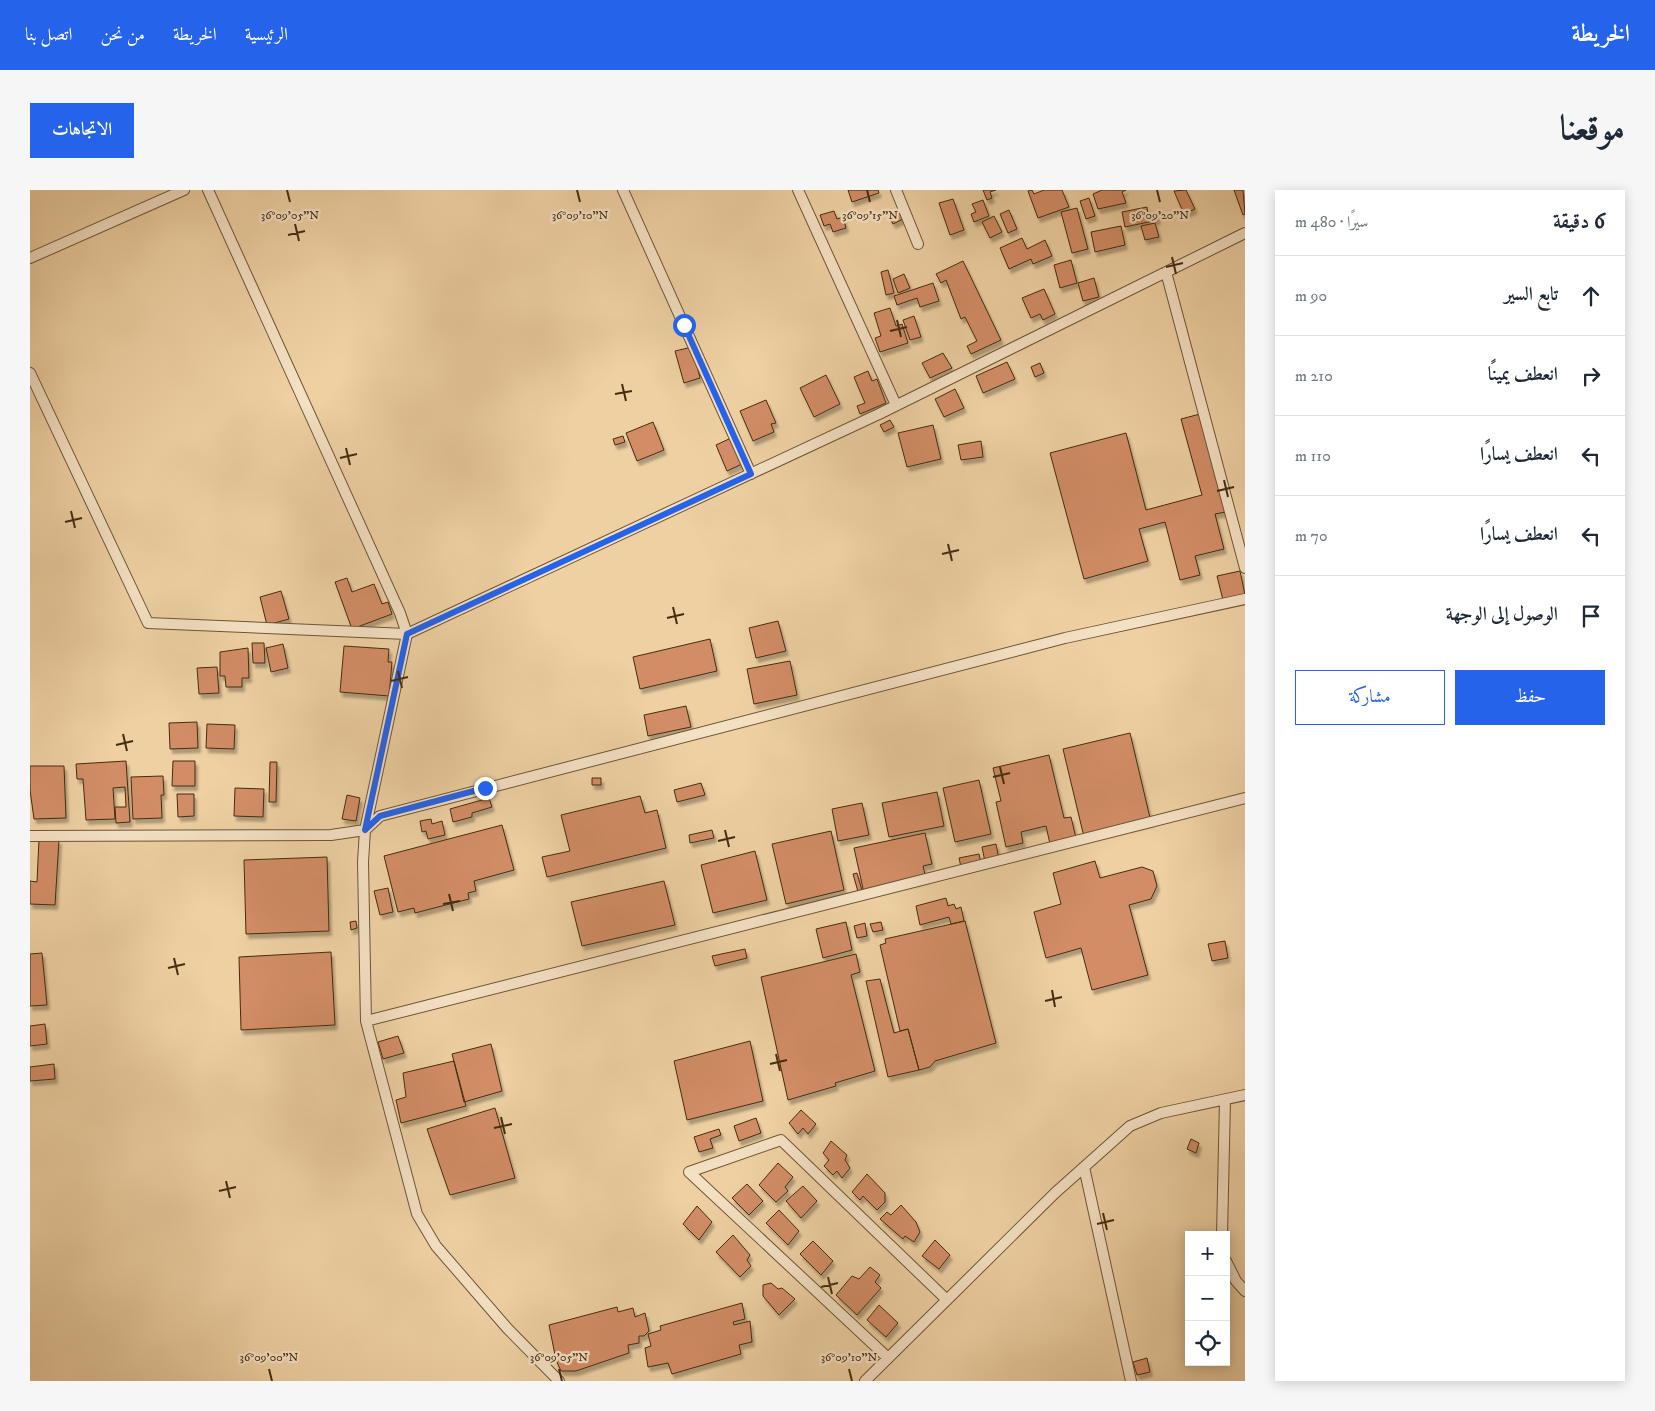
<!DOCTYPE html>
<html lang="ar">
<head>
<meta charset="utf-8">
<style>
  body { margin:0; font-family:"IM FELL DW Pica",Amiri,serif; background:#f6f6f7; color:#1f2937; direction:rtl }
  .controls { position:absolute; right:15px; bottom:15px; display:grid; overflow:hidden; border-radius:0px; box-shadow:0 2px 12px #0003 }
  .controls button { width:45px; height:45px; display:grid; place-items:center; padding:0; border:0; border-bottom:1px solid #e0e1e3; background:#fff; color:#1f2937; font:25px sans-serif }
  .stop { position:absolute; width:15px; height:15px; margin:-11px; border:4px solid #2563eb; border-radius:50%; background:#fff }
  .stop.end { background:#2563eb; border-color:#fff; box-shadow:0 1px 5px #0008 }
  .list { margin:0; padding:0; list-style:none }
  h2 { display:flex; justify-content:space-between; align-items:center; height:65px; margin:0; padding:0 20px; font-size:21px }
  h2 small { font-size:16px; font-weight:400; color:#747a83 }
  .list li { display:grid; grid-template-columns:32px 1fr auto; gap:15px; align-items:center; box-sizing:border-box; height:80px; padding:0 20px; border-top:1px solid #e0e1e3 }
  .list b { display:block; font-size:19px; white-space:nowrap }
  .list em { font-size:16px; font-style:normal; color:#747a83 }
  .actions { display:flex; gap:10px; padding:15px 20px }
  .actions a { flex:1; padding:11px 0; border:1px solid #2563eb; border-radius:0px; text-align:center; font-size:18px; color:#2563eb }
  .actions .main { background:#2563eb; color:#fff }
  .icon { flex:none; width:28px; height:28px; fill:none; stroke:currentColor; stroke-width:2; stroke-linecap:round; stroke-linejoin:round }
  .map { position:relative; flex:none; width:1215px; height:1191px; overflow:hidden; direction:ltr; border-radius:0px }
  header { display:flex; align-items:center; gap:30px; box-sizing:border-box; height:70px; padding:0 25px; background:#2563eb; color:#fff }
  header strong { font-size:24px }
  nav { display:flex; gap:28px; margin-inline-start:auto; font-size:18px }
  .intro { display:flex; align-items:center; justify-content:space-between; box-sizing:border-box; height:120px; padding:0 30px }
  h1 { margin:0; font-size:35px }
  .button { padding:12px 22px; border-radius:0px; background:#2563eb; color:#fff; font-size:18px; font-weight:700 }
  main { display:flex; gap:30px; padding:0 30px }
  aside { flex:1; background:#fff; border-radius:0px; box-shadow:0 2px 12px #0003 }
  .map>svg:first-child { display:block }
  .building { fill:#d28d66; stroke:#442d0f; filter:url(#shadow) }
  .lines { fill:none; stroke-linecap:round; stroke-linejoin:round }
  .street-casing { stroke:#6e5634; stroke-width:12 }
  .street { stroke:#f4e0c3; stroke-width:10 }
  .route { stroke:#2563eb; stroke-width:6 }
  .ticks { fill:none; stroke:#442d0f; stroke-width:2 }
  .ticks-label { font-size:12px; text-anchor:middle; fill:#442d0f; stroke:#f4e0c3; stroke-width:4.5; stroke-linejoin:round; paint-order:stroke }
</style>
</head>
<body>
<header>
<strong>الخريطة</strong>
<nav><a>الرئيسية</a><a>الخريطة</a><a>من نحن</a><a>اتصل بنا</a></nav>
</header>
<div class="intro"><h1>موقعنا</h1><a class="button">الاتجاهات</a></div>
<main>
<aside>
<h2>6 دقيقة<small>سيرًا · 480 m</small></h2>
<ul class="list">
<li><svg class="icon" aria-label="ahead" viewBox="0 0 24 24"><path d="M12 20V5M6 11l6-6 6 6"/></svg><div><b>تابع السير</b></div><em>90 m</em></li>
<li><svg class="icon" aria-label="right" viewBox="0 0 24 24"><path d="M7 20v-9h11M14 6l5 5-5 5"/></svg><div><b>انعطف يمينًا</b></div><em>210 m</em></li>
<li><svg class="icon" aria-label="left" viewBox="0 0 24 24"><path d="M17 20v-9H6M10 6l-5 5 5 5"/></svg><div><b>انعطف يسارًا</b></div><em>110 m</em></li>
<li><svg class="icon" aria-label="left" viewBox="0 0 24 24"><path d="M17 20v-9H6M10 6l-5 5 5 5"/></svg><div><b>انعطف يسارًا</b></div><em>70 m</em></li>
<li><svg class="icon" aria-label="arrive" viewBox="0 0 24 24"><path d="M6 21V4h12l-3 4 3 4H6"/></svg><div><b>الوصول إلى الوجهة</b></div></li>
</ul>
<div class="actions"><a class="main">حفظ</a><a>مشاركة</a></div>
</aside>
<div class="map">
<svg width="1215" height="1191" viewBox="0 0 1215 1191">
  <defs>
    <filter id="shadow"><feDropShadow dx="2.5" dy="4.5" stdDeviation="1" flood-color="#0004"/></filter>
  </defs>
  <rect width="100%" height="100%" fill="#eed0a3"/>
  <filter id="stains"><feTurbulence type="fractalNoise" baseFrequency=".004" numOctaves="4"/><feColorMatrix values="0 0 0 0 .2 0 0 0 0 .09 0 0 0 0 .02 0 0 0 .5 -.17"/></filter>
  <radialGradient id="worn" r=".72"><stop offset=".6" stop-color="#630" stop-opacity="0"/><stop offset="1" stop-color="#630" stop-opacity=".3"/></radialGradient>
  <!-- building -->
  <path class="building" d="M 818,0 L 848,0 L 849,3 L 822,12 Z
    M 953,0 L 966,0 L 960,2 L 962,8 L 957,10 Z
    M 1002,0 L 1004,4 L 1014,0 L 1032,0 L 1039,17 L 1008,28 L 998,1 Z
    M 1072,0 L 1096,0 L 1092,2 L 1096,13 L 1068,19 L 1063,4 Z
    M 1156,0 L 1165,19 L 1154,24 L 1144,1 Z
    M 1204,0 L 1213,0 L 1215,24 L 1213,25 Z
    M 1059,8 L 1065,26 L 1056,29 L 1050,11 Z
    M 923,9 L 934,40 L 920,45 L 909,13 Z
    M 953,10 L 959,26 L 944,32 L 941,24 L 946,22 L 942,14 Z
    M 1117,17 L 1118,25 L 1127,23 L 1128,30 L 1095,37 L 1092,22 Z
    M 1047,18 L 1058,59 L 1042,63 L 1031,22 Z
    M 870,19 L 875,28 L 863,34 L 858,24 Z
    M 979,20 L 987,39 L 978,43 L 970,24 Z
    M 804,21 L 807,29 L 813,27 L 816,38 L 803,42 L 800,34 L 794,36 L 790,25 Z
    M 964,26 L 972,42 L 960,48 L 952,32 Z
    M 1125,33 L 1129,47 L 1115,50 L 1111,36 Z
    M 1091,36 L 1095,55 L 1065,62 L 1061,42 Z
    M 992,48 L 997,59 L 1015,50 L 1022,66 L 1003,74 L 1001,69 L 979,79 L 970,58 Z
    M 1041,70 L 1047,93 L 1030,98 L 1024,75 Z
    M 933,71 L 971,150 L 941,164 L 937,156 L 947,151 L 935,127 L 931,129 L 916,90 L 911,93 L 906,84 Z
    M 858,80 L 864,103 L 856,105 L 851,82 Z
    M 874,84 L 880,98 L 868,103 L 863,89 Z
    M 1064,88 L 1069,107 L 1053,111 L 1048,93 Z
    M 903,93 L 909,111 L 890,117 L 887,108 L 867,115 L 864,106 Z
    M 1014,99 L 1025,124 L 1013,130 L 1010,124 L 1001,128 L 992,108 Z
    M 860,118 L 866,136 L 872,134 L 878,153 L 850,162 L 845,148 L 851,146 L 844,123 Z
    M 884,126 L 891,147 L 880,150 L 873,130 Z
    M 662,157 L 670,188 L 654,193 L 645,161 Z
    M 913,163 L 922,178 L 900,188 L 892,173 Z
    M 977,172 L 985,189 L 953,203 L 946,186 Z
    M 1010,173 L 1014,183 L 1005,187 L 1001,177 Z
    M 838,181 L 842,191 L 847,189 L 856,213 L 830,224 L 827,216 L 835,213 L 824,187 Z
    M 796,185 L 810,214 L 784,227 L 770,198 Z
    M 925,199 L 934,218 L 914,227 L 905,209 Z
    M 736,210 L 746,233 L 741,234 L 744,242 L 723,251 L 710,221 Z
    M 1170,224 L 1196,322 L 1185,324 L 1194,359 L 1165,366 L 1170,385 L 1150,390 L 1135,332 L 1109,339 L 1118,371 L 1054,389 L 1020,263 L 1096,243 L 1116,320 L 1172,305 L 1151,229 Z
    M 860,230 L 864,237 L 854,242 L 850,235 Z
    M 623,232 L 634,260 L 607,271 L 596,243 Z
    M 903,235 L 911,269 L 877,277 L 868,243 Z
    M 593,246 L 595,252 L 585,255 L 583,249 Z
    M 701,248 L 712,274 L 697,281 L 686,255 Z
    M 951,251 L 953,267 L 931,270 L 928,255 Z
    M 1210,381 L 1215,405 L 1193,410 L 1187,386 Z
    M 317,388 L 322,402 L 344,394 L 352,414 L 358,412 L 362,424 L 322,439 L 305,392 Z
    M 251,401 L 259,429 L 237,435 L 230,407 Z
    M 748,431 L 756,461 L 726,468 L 719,438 Z
    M 680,449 L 687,481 L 610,499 L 603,467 Z
    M 222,453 L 234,453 L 235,473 L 223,473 Z
    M 253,454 L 258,478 L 241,482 L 236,458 Z
    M 314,456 L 359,459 L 358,472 L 362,472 L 359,506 L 310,502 Z
    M 218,458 L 219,488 L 212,488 L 212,497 L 196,497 L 195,486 L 190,486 L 190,462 Z
    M 760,471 L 767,505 L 724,514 L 717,479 Z
    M 187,477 L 189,503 L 169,504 L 167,478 Z
    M 656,516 L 661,537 L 618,546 L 614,525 Z
    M 167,532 L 168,558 L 140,559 L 139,533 Z
    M 177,534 L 205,535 L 204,559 L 176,558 Z
    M 1100,543 L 1121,632 L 1054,647 L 1033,559 Z
    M 1019,565 L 1034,628 L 1041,627 L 1046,648 L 1020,654 L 1016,636 L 991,642 L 993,653 L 976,657 L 966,612 L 971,611 L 963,578 Z
    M 96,571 L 100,632 L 86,633 L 85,617 L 96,617 L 95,597 L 83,598 L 85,629 L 56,630 L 53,589 L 47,589 L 46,574 Z
    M 143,571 L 165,571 L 165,596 L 142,596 Z
    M 240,572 L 247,572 L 246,612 L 239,612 Z
    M 0,576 L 34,576 L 36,628 L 4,629 L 0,600 Z
    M 133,586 L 134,605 L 131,605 L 132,628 L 103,629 L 101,587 Z
    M 562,588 L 571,588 L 571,595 L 562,595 Z
    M 949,590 L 961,644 L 925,652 L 913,598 Z
    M 671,593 L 675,605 L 647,612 L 644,600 Z
    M 205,598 L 234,599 L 233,627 L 204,626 Z
    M 907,602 L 914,636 L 859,647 L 852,613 Z
    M 147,604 L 164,604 L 164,626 L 148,627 Z
    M 317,605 L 330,608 L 326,631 L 312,629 Z
    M 610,606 L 615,623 L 627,620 L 636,658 L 517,687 L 512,667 L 540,661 L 531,625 Z
    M 459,608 L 462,617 L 442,623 L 442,627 L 423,632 L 420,619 Z
    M 832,613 L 839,645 L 808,651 L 802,619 Z
    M 401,629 L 402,634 L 412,631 L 415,645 L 398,649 L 396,641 L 392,642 L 390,631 Z
    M 472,635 L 484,680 L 444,691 L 446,701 L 438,703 L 439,709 L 385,723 L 384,718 L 368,722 L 354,666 Z
    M 682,640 L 684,648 L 660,653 L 659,645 Z
    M 801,641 L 814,700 L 756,714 L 742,654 Z
    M 895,643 L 902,674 L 893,676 L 896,689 L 834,703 L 824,658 Z
    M 9,649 L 29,650 L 25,715 L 0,714 L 0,691 L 7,692 Z
    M 966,654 L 969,669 L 955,672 L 952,657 Z
    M 725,661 L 737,710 L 683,723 L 671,675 Z
    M 949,664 L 951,673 L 931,677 L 929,668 Z
    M 297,667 L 299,741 L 216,744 L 214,670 Z
    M 1065,671 L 1070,688 L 1112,677 L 1123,681 L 1127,696 L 1121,709 L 1099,715 L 1118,785 L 1062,800 L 1051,758 L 1016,768 L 1004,722 L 1031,714 L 1023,683 Z
    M 827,683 L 833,704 L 829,705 L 823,684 Z
    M 634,691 L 645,735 L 552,756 L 541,712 Z
    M 358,698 L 363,722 L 350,725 L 344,701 Z
    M 916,708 L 918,716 L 924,714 L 926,719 L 931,717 L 934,731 L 921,734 L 919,727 L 890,735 L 886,716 Z
    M 326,731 L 327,738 L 321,740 L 320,732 Z
    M 935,731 L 966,853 L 905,871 L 900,877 L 889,880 L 878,839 L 870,841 L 850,755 L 856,753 L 855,749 Z
    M 816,732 L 822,760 L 793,768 L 786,739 Z
    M 851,732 L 853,740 L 843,742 L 840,734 Z
    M 835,733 L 837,746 L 827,748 L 824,736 Z
    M 1195,751 L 1198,768 L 1182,771 L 1178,754 Z
    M 715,759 L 717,768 L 685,776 L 682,766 Z
    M 301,762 L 305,835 L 211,840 L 209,767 Z
    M 12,763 L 17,815 L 0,816 L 0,764 Z
    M 826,764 L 830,782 L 821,785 L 845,881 L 805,893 L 806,896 L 758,910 L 731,787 Z
    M 850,789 L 864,843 L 878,839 L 889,880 L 858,887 L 836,791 Z
    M 15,834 L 17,854 L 0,856 L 0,836 Z
    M 368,846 L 374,863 L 353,869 L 348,852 Z
    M 720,851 L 733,911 L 657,930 L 644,871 Z
    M 461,854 L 472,901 L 434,912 L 422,864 Z
    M 424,871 L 436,916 L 371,933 L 366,910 L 376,907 L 373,883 Z
    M 24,874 L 25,889 L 0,891 L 0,877 Z
    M 465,918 L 485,988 L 420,1005 L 397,939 Z
    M 771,920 L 786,934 L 778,944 L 773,938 L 768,944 L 759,933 Z
    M 726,928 L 731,943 L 709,951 L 704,936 Z
    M 689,939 L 691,945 L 680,949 L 683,958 L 669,962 L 664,947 Z
    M 1161,949 L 1169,953 L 1166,963 L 1157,959 Z
    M 801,951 L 817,965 L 815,970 L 820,978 L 812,988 L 807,981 L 803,985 L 794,976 L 799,970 L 793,963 Z
    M 748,973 L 763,987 L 755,997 L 758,1001 L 746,1012 L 729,995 Z
    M 837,984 L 855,1003 L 855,1012 L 847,1020 L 833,1006 L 830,1010 L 822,1002 Z
    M 717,994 L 733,1011 L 719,1025 L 702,1008 Z
    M 773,996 L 787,1011 L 771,1028 L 756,1011 Z
    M 871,1015 L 886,1032 L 890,1042 L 884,1052 L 875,1046 L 873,1049 L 850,1029 L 857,1022 L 861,1025 Z
    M 667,1016 L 682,1032 L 669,1050 L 653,1034 Z
    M 749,1020 L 769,1041 L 758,1055 L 736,1033 Z
    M 703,1045 L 720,1065 L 717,1070 L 721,1076 L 710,1087 L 686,1062 Z
    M 905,1050 L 920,1065 L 909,1079 L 892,1066 Z
    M 783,1051 L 803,1071 L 791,1085 L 770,1064 Z
    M 840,1077 L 850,1085 L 845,1092 L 851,1098 L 827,1125 L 806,1105 L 822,1086 L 829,1089 Z
    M 741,1093 L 748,1099 L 752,1098 L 765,1109 L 749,1125 L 733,1106 L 733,1095 Z
    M 712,1113 L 715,1129 L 703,1132 L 704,1135 L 720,1131 L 722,1152 L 709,1155 L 711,1164 L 642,1184 L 638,1173 L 618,1177 L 615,1158 L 621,1156 L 618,1144 L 631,1140 L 630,1136 Z
    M 849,1115 L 868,1133 L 856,1147 L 837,1130 Z
    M 587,1117 L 588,1122 L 603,1118 L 605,1127 L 615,1123 L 619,1141 L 614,1146 L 609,1146 L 609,1153 L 598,1155 L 599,1163 L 546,1181 L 531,1181 L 526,1170 L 519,1135 Z
    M 1117,1168 L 1120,1182 L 1107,1185 L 1103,1172 Z"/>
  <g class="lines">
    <defs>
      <path id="street" d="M 178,0 L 370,423 L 377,444 L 335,640 L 333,672 L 336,831 L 387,1024 L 406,1056 L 477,1138 L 529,1191
        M 593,0 L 721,284
        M 768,0 L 866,215
        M 866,0 L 888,54
        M 0,68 L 154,0
        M 1136,82 L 1215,378
        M 0,183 L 118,433 L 377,444 L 849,224 L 1215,43
        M 0,646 L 301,645 L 335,640 L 350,626 L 1035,448 L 1215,409
        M 336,831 L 1215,608
        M 1054,977 L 1101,1191
        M 1192,1045 L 1195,910
        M 1196,1071 L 1206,1091 L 1215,1101
        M 858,1168 L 659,982 L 751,950 L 917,1110
        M 835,1191 L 1025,1003 L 1100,936 L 1131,923 L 1215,905"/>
    </defs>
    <!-- street casing -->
    <use href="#street" class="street-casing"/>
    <!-- street -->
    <use href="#street" class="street"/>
  </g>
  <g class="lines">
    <!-- route -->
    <path class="route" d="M 455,598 L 350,626 L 335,640 L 377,444 L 721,284 L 654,135"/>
  </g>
  <!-- ticks -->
  <path class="ticks" d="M 257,0 L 260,12M 547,0 L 550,12M 837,0 L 840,12M 1127,0 L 1130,12M 265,34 L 269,51M 258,45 L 275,41M 1142,67 L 1146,84M 1136,77 L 1153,73M 867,130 L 871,147M 860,141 L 877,137M 592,194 L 596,211M 585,204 L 602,201M 316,258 L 320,275M 310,268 L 327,264M 1194,290 L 1198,307M 1187,301 L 1204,297M 41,321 L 45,338M 35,332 L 52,328M 918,354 L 922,371M 912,364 L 929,360M 643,417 L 647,434M 637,428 L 654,424M 368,481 L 372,498M 361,491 L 378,487M 93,544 L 97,561M 86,555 L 103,551M 970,577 L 974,594M 963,587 L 980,583M 695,640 L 699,657M 688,651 L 705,647M 419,704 L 423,721M 413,714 L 430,711M 144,768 L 148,785M 138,778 L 155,774M 1022,800 L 1025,817M 1015,811 L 1032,807M 746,864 L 750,881M 740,874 L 757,870M 471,927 L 475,944M 464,938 L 482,934M 196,991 L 200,1008M 189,1001 L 206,997M 1073,1023 L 1077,1040M 1067,1034 L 1084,1030M 798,1087 L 802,1104M 791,1097 L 808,1093M 239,1179 L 242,1191M 529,1179 L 532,1191M 819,1179 L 822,1191"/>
  <g class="ticks-label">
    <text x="260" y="29">36°09'05"N</text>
    <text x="550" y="29">36°09'10"N</text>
    <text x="840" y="29">36°09'15"N</text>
    <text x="1130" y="29">36°09'20"N</text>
    <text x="239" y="1171">36°09'00"N</text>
    <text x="529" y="1171">36°09'05"N</text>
    <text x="819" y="1171">36°09'10"N</text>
  </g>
  <rect width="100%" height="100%" filter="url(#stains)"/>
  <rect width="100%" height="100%" fill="url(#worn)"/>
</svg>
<div class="controls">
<button>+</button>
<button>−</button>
<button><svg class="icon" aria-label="locate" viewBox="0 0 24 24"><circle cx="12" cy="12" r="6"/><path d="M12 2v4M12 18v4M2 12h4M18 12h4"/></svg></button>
</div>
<div class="stop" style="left:654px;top:135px"></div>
<div class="stop end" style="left:455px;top:598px"></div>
</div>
</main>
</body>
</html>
